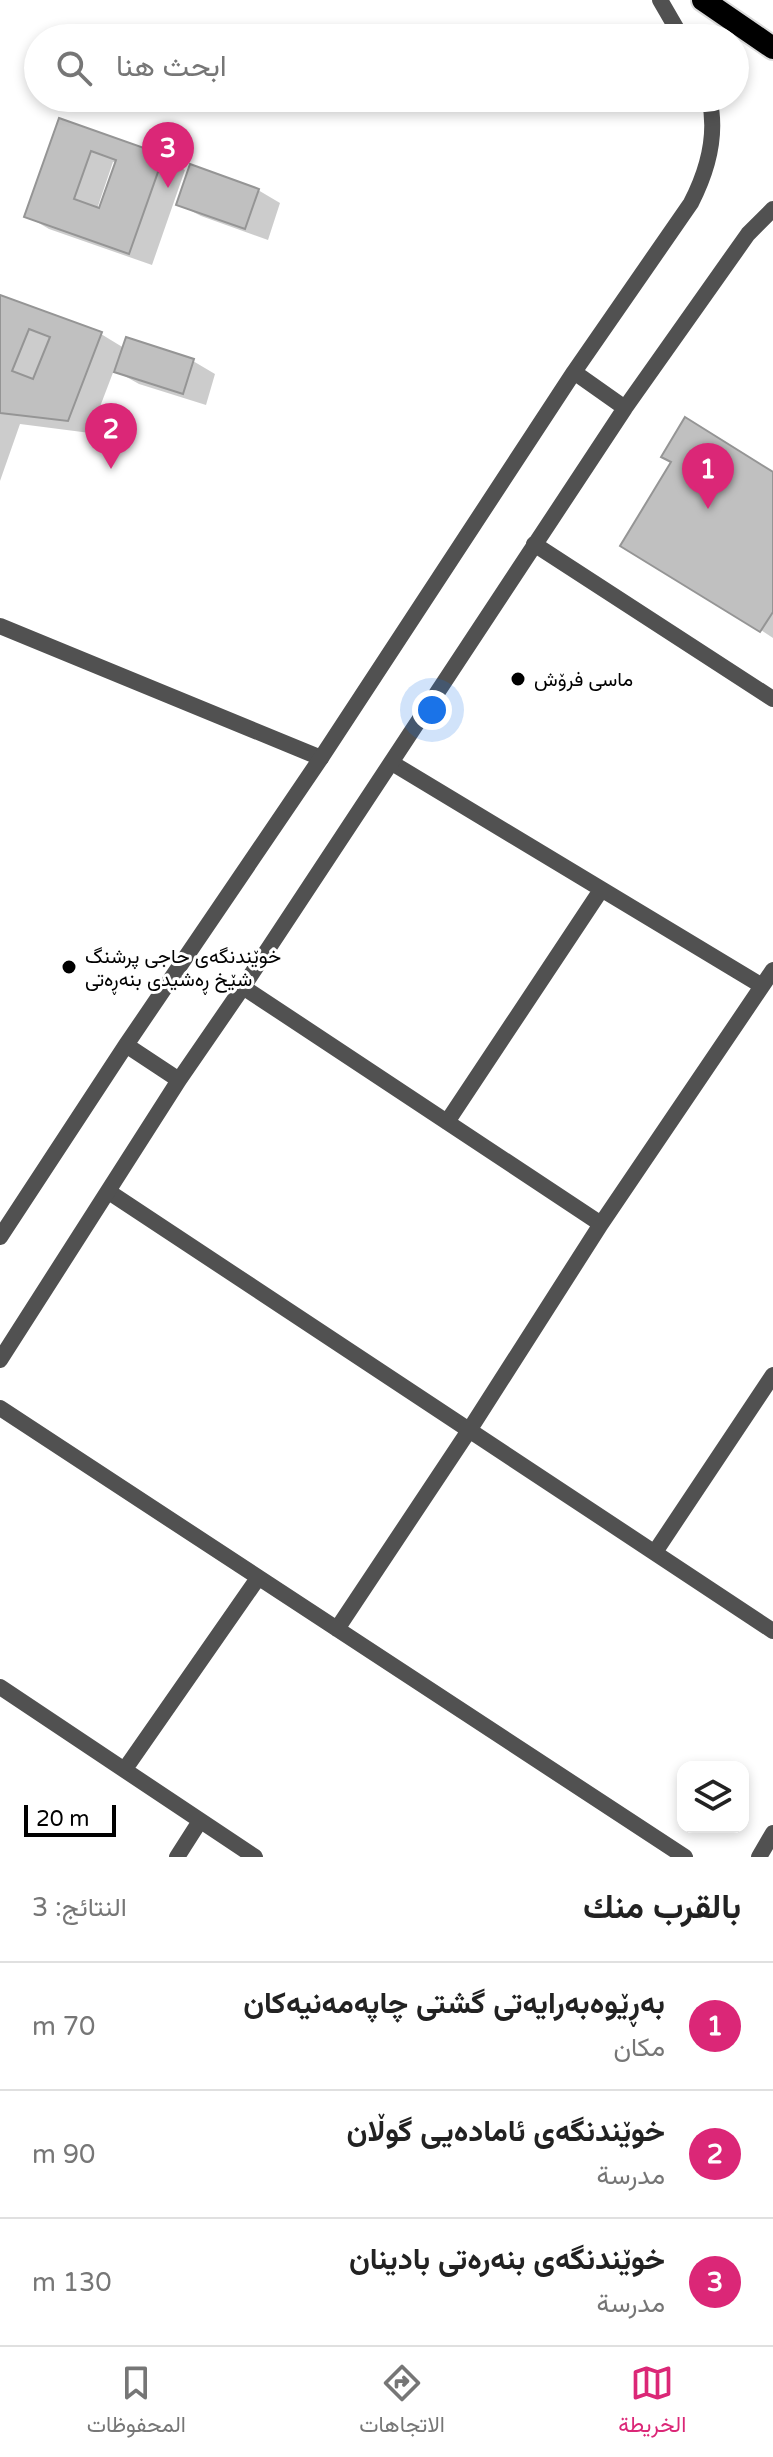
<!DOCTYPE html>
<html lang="ar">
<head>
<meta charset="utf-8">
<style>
  body { margin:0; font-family:"Varela Round",Vazirmatn,sans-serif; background:#f2f2f2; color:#222; direction:rtl }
  .controls { position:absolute; right:24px; bottom:24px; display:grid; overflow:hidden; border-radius:16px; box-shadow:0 4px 12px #0003 }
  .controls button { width:72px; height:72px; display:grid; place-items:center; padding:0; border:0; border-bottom:2px solid #e0e0e0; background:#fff; color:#222; font:40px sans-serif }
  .scale { position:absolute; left:24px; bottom:20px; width:92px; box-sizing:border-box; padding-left:8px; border:4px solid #000; border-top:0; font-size:22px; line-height:28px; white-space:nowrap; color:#000; -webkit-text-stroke:6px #fff; paint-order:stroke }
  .you { position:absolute; left:432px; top:710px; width:28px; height:28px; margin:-20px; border:6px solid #fff; border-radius:50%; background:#1a73e8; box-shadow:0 0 0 12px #1a73e833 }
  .badge { display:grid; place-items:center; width:52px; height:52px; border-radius:50%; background:#db2777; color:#fff; font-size:26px; font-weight:700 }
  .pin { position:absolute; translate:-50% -66px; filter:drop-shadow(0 2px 4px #0008) }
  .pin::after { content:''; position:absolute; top:42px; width:28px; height:24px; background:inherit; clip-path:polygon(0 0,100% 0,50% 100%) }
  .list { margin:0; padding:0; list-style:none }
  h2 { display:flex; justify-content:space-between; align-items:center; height:104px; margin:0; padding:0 32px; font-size:34px }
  h2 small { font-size:26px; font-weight:400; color:#767676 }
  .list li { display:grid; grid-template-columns:52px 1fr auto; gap:24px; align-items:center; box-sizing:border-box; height:128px; padding:0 32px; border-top:2px solid #e0e0e0 }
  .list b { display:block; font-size:30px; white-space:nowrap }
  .list p { margin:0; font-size:26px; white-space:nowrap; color:#767676 }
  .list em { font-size:26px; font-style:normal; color:#767676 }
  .icon { flex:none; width:44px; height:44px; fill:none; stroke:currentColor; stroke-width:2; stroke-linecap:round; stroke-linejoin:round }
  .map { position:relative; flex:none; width:773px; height:1857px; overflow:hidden; direction:ltr }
  .search { position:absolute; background:#fff; box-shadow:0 4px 12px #0003; left:24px; right:24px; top:24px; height:88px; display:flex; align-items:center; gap:20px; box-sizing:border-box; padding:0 28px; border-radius:44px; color:#767676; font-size:30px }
  .sheet { height:488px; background:#fff }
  nav { display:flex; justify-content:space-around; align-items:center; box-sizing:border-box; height:112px; border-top:2px solid #e0e0e0; background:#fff; font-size:22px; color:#767676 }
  nav a { display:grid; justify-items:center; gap:4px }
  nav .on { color:#db2777 }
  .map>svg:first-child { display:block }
  .shadow { fill:#0003; fill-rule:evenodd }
  .building { fill:#c0c0c0; stroke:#959595; stroke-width:2; fill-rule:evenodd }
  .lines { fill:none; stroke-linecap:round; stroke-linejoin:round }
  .trunk-casing { stroke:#dbdbdb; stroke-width:26 }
  .minor { stroke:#515151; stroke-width:16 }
  .tertiary { stroke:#515151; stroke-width:16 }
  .trunk { stroke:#000; stroke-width:22 }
  .poi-dot { fill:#000; stroke:#fff; stroke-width:3 }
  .labels { text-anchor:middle; stroke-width:6; stroke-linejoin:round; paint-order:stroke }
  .poi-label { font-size:20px; fill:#000; stroke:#fff; text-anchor:start }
</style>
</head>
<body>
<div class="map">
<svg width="773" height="1857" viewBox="0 0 773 1857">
  <rect width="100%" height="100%" fill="#fff"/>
  <!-- shadow -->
  <path class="shadow" d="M 60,121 L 163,157 L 185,170 L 152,265 L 49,229 L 27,216 ZM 113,162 L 117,163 L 101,210 L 97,209 Z
    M 258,190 L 280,203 L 268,240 L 201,216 L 178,204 Z
    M 0,297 L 101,334 L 124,348 L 193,361 L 215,374 L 206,405 L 139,384 L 114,370 L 90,433 L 20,424 L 0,481 Z
    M 773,473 L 773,638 L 761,630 Z"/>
  <!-- building -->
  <path class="building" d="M 59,118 L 164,155 L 129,254 L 24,217 ZM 91,151 L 116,160 L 99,208 L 74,199 Z
    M 190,164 L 259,189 L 245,229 L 176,205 Z
    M 0,295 L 102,332 L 68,421 L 0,413 ZM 29,329 L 50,337 L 33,379 L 12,371 Z
    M 126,337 L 194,359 L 183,394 L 114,372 Z
    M 685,417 L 773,472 L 773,612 L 760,632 L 620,546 L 671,462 L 661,457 Z"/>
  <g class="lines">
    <defs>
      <path id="trunk" d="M 703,0 L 773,48"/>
    </defs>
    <!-- trunk casing -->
    <use href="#trunk" class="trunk-casing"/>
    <!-- minor -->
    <path class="minor" d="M 534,544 L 773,699
      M 0,626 L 321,758
      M 392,763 L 762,986
      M 243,987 L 601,1224
      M 447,1122 L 601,890
      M 109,1192 L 773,1631
      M 0,1408 L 685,1857
      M 655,1552 L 773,1375
      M 337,1629 L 470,1429 L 601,1224 L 773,970
      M 0,1687 L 255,1857
      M 125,1769 L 258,1578
      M 177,1857 L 200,1821"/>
    <!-- tertiary -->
    <path class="tertiary" d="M 660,0 L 682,38
      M 574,372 L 625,408
      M 126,1045 L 179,1080
      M 0,1237 L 126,1045 L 321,758 L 574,372 L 691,203 C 708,170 718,135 709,98
      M 0,1360 L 179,1080 L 243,987 L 625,408 L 748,234 L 773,209
      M 759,1857 L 773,1833"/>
    <!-- trunk -->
    <use href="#trunk" class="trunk"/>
  </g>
  <!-- markers -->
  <g class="poi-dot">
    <circle cx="518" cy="679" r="8"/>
    <circle cx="69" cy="967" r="8"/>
  </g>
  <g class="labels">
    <!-- poi labels -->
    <g class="poi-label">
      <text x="534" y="686">ماسی فرۆش</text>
      <text x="85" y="963">خوێندنگەی حاجی پرشنگ<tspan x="85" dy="23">شێخ ڕەشیدی بنەڕەتی</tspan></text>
    </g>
  </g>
</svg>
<div class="controls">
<button><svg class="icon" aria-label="layers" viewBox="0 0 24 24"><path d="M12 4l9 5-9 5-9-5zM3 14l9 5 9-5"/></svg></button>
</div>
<div class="scale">20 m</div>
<div class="you"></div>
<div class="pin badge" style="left:708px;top:509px">1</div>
<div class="pin badge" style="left:111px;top:469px">2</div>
<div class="pin badge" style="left:168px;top:188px">3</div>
<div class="search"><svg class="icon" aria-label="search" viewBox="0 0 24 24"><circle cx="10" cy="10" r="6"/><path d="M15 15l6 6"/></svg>ابحث هنا</div>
</div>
<section class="sheet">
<h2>بالقرب منك<small>النتائج: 3</small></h2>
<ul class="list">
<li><span class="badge">1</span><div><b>بەڕێوەبەرایەتی گشتی چاپەمەنیەکان</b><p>مكان</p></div><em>70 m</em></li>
<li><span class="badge">2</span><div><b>خوێندنگەی ئامادەیی گوڵان</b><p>مدرسة</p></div><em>90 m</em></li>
<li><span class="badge">3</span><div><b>خوێندنگەی بنەرەتی بادینان</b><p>مدرسة</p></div><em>130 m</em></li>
</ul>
</section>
<nav>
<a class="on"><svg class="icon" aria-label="map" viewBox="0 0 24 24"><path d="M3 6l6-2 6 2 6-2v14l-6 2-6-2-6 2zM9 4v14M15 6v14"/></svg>الخريطة</a>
<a><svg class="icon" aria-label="directions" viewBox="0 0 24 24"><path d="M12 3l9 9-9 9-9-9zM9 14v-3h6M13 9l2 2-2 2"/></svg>الاتجاهات</a>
<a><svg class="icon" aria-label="saved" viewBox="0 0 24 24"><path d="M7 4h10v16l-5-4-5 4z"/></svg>المحفوظات</a>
</nav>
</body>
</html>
